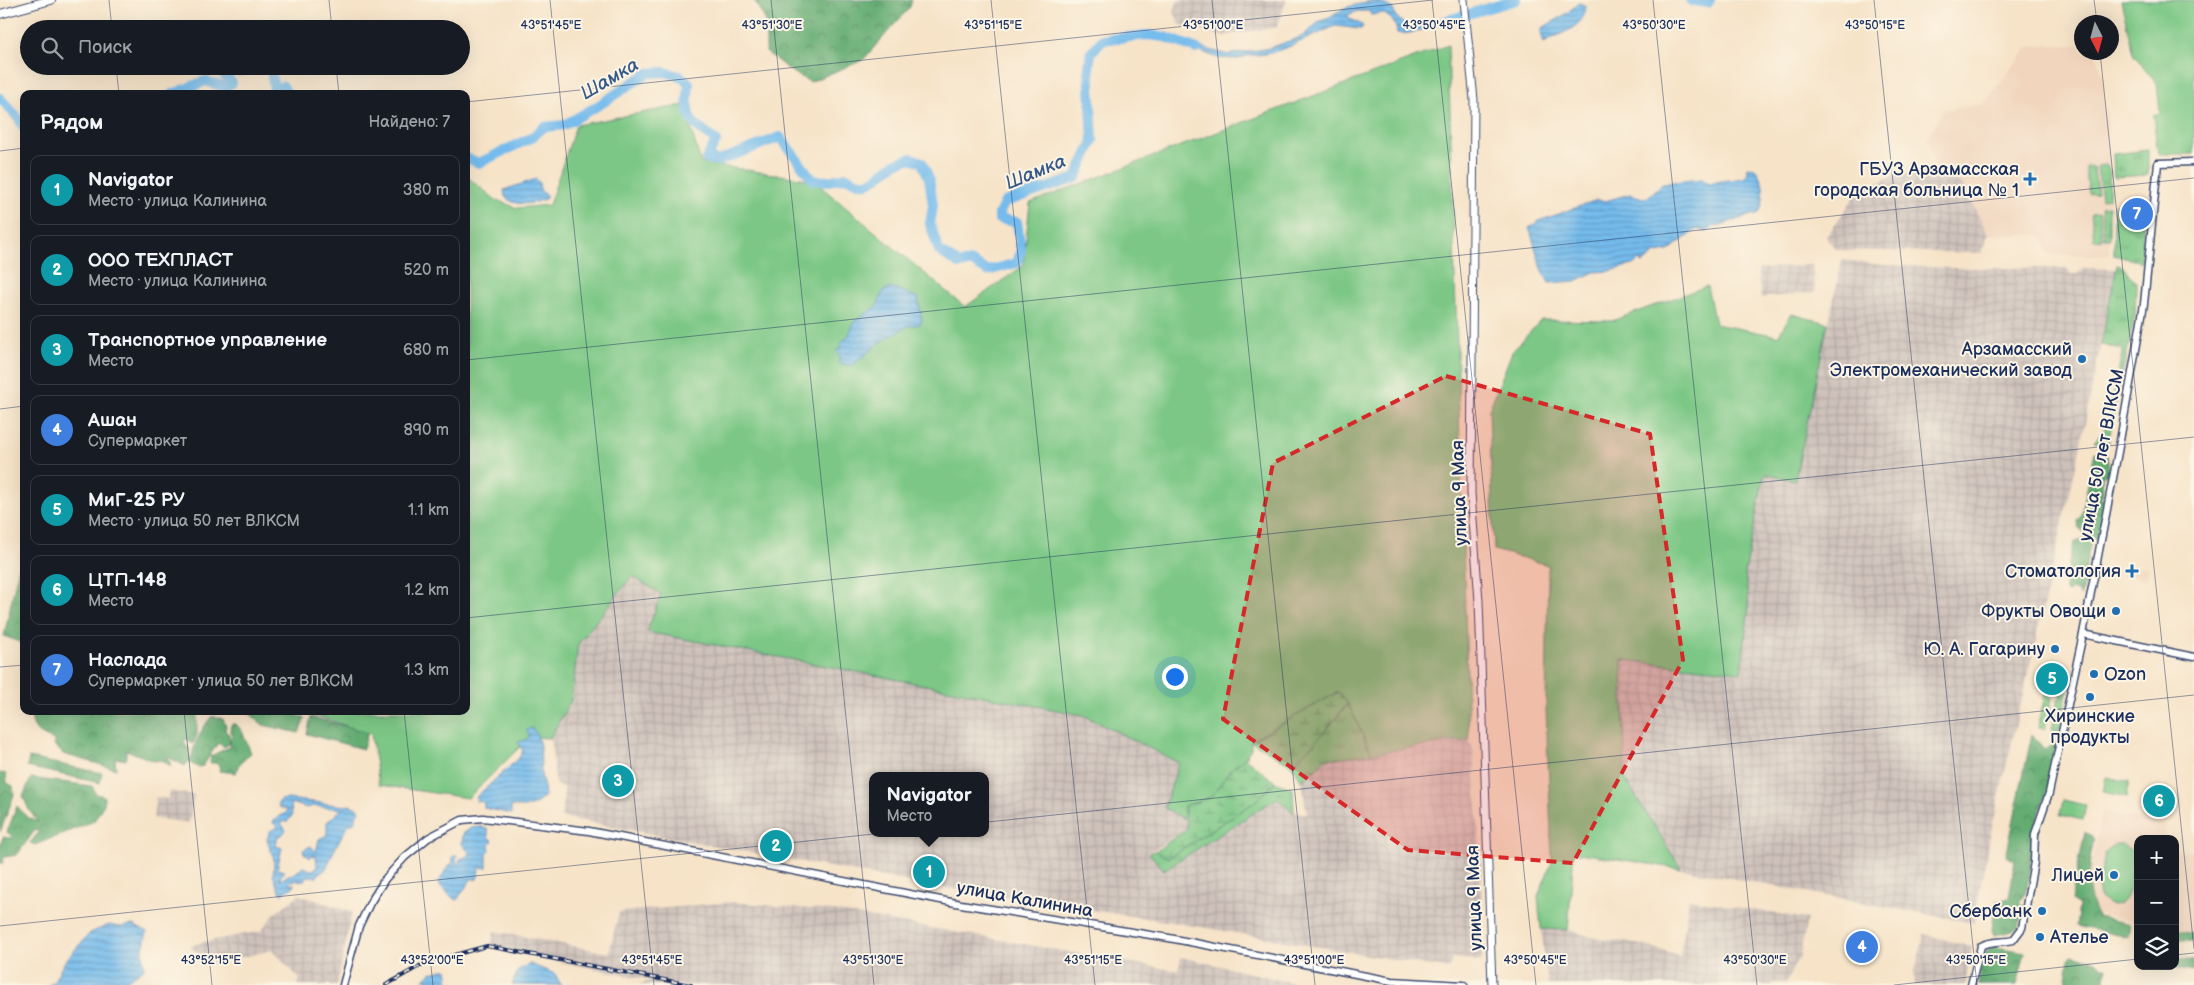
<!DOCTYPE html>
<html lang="ru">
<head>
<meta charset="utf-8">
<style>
  body { margin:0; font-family:"Balsamiq Sans",sans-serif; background:#20242c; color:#f1f3f6 }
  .controls { position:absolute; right:15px; bottom:15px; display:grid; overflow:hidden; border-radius:10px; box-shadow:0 5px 20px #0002 }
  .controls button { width:45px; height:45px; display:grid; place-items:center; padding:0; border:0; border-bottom:1px solid #363941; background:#171b24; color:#f1f3f6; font:25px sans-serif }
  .compass { position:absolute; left:2074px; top:15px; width:45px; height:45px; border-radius:50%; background:#171b24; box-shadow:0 5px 20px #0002; rotate:174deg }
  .you { position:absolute; left:1174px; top:676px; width:18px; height:18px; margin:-12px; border:4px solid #fff; border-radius:50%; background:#1a73e8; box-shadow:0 0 0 8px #1a73e833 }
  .badge { display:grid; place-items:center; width:32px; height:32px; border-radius:50%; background:#2563eb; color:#fff; font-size:16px; font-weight:700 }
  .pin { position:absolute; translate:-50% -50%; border:2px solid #fff; box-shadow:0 1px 5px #0006 }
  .popup { position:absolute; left:869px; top:772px; width:120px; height:65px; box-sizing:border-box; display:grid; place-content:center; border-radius:10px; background:#171b24; filter:drop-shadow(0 1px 4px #0005); font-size:16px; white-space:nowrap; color:#9ea1a6 }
  .popup b { font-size:19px; color:#f1f3f6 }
  .popup::after { content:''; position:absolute; left:50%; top:100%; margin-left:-10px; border:10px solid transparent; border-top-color:#171b24 }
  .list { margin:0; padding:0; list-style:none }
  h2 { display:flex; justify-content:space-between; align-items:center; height:65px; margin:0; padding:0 20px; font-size:21px }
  h2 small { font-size:16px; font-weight:400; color:#9ea1a6 }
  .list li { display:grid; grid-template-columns:32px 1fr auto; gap:15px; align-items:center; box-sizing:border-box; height:70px; margin:0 10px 10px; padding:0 10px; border:1px solid #363941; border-radius:10px }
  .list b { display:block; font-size:19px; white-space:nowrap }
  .list p { margin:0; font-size:16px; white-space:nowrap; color:#9ea1a6 }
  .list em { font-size:16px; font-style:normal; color:#9ea1a6 }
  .icon { flex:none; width:28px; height:28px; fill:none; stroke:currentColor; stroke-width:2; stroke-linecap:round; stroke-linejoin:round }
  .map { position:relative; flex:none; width:2194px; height:985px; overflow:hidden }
  .search { position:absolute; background:#171b24; box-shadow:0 5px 20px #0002; left:20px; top:20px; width:450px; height:55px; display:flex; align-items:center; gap:12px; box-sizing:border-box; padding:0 18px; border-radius:28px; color:#9ea1a6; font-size:19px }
  .panel { position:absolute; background:#171b24; box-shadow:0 5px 20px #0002; left:20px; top:90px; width:450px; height:625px; border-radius:10px }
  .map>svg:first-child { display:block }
  .built { fill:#f1d5bd }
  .industrial { fill:url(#industrial-grid); fill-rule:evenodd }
  .grass { fill:url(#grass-tufts); stroke:#4b7b72 }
  .forest { fill:url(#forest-crowns); stroke:#406e68 }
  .wetland { fill:url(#wetland-marsh); stroke:#4b7b72 }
  .green { fill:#7bc785; stroke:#4b7b72 }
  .water { fill:url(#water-rules); stroke:#4875a5; fill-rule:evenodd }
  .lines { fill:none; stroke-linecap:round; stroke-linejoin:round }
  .river { stroke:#75bbec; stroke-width:10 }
  .tertiary-casing { stroke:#3c4a6e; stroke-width:9 }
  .secondary-casing { stroke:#3c4a6e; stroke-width:9 }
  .primary-casing { stroke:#3c4a6e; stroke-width:10 }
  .tertiary { stroke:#fff; stroke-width:6 }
  .secondary { stroke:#fff; stroke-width:7 }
  .primary { stroke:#fff; stroke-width:8 }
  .rail-casing { stroke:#1b2f5e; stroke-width:4 }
  .rail { stroke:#fcf5e5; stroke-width:2; stroke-dasharray:5.5; stroke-linecap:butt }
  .marked { fill:#d62828; fill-opacity:0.2; stroke:#d62828; stroke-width:4; stroke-dasharray:10 6; stroke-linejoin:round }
  .ticks { fill:none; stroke:#1b2f5e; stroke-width:1; stroke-opacity:0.45 }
  .poi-dot { fill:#1f6fb2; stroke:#fcf5e5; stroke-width:2 }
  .labels { text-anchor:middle; stroke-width:4; stroke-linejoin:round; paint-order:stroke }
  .poi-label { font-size:18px; fill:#1b2f5e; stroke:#fcf5e5; text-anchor:end }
  .street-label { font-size:18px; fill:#1b2f5e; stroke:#fcf5e5 }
  .water-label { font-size:19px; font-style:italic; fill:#365989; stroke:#fcf5e5 }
  .ticks-label { font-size:12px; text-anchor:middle; fill:#1b2f5e; stroke:#fcf5e5; stroke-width:4; stroke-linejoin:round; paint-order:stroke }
</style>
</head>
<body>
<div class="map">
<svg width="2194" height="985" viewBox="0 0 2194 985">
  <defs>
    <pattern id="industrial-grid" width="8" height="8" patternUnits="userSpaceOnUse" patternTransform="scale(1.25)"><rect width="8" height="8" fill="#cec1ba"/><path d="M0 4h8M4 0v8" fill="none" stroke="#b0a6a2"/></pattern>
    <pattern id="grass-tufts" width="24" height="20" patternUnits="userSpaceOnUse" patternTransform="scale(1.25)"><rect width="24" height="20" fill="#7bc785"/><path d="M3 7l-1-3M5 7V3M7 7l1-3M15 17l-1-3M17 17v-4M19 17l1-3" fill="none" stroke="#64a270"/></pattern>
    <pattern id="forest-crowns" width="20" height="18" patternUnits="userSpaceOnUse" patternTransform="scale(1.25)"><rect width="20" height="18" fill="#64ac72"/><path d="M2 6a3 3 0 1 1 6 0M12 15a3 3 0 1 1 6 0" fill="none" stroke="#528c61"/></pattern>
    <pattern id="wetland-marsh" width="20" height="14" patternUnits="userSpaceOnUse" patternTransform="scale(1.25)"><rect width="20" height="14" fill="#7bc785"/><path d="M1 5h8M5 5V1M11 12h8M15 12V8" fill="none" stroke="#64a270"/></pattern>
    <pattern id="water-rules" width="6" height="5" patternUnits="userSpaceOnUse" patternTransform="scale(1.25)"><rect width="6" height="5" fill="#75bbec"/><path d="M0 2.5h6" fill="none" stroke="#5f98c2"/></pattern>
  </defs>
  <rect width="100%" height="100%" fill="#fcf5e5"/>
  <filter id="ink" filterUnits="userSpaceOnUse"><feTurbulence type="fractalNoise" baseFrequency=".02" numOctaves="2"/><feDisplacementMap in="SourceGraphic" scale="10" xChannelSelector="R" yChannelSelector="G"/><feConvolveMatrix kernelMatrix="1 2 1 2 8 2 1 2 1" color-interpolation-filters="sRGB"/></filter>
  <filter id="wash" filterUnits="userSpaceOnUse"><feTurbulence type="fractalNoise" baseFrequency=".0096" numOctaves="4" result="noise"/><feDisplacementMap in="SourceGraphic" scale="20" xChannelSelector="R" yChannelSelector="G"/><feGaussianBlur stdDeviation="1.12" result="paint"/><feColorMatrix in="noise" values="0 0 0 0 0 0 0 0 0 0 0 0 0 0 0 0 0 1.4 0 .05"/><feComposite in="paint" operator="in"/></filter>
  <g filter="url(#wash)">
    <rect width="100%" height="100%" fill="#f6e3c8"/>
    <!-- built -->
    <path class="built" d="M 2081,45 L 2082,52 L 2092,53 L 2098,59 L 2104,83 L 2110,171 L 2109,256 L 2047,254 L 2042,235 L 1988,235 L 1963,185 L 1938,173 L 1927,138 L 1943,111 L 1983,104 L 2027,49 L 2032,46 Z
      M 2129,565 L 2148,568 L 2145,579 L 2116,573 L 2117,568 L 2128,570 Z
      M 2102,812 L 2166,824 L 2164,839 L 2138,839 L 2138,923 L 2082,911 Z
      M 2175,849 L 2194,852 L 2194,934 L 2175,930 Z"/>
    <!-- industrial -->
    <path class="industrial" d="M 1178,0 L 1286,0 L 1278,27 L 1222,36 L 1179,24 L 1174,11 Z
      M 1938,173 L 1963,185 L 1988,235 L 1981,253 L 1837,250 L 1826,237 L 1858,192 L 1896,174 Z
      M 1842,260 L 1884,265 L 1953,268 L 2067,268 L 2071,274 L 2077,274 L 2083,268 L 2116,269 L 2079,453 L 1988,845 L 1974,923 L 1681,869 L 1625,779 L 1622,659 L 1741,672 L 1749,606 L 1745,573 L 1764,474 L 1795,480 Z
      M 1812,265 L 1815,292 L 1761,298 L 1758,269 Z
      M 632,576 L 661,594 L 647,632 L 1083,715 L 1180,763 L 1164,808 L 1184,819 L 1187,829 L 1149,853 L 1183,858 L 1277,798 L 1294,812 L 1307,814 L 1302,781 L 1326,759 L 1411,749 L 1455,741 L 1469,741 L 1473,749 L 1481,863 L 1482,961 L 1452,958 L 1450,969 L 1171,922 L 931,886 L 561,817 L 565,787 L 556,785 L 550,738 L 571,700 L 578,644 ZM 873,776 L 985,776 L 985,833 L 873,833 Z
      M 169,791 L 194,795 L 189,823 L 153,818 L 156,797 L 168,799 Z
      M 299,895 L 352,912 L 337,985 L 298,985 L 300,979 L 272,950 L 213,964 L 190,947 L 199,943 L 261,931 L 275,913 Z
      M 1689,899 L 1807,919 L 1799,960 L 1797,960 L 1786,983 L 1772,983 L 1772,985 L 1548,985 L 1541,929 L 1568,930 L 1599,939 L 1628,942 L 1658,949 L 1680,957 Z
      M 732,902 L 834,911 L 1178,971 L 1181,957 L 1303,985 L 639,985 L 651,980 L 490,948 L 494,931 L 609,953 L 619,912 Z
      M 1924,934 L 1972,947 L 1965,985 L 1915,985 L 1915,971 Z"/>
    <!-- grass -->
    <path class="grass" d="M 2148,150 L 2148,175 L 2114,177 L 2113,154 Z
      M 2106,165 L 2110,171 L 2109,198 L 2101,199 L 2097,166 Z
      M 2091,166 L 2094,168 L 2097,193 L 2089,194 L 2085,167 Z
      M 2145,202 L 2141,262 L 2114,255 L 2114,204 Z
      M 2109,206 L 2109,239 L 2104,239 L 2101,207 Z
      M 2099,212 L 2102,239 L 2094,240 L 2091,213 Z
      M 2117,265 L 2122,266 L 2136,282 L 2135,314 L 2108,444 L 2094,442 L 2106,427 L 2123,349 L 2101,345 Z
      M 2050,670 L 2057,674 L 2053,681 L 2055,682 L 2054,686 L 2052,686 L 2051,690 L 2054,690 L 2053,694 L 2050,694 L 2050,697 L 2052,698 L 2045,729 L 2038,728 Z
      M 2068,673 L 2071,674 L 2059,732 L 2052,730 L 2058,699 L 2060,699 L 2061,696 L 2059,695 L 2060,691 L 2062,692 L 2061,683 L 2064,683 L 2063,675 L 2067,676 Z
      M 1348,704 L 1372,754 L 1326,759 L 1302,781 L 1292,765 L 1321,736 Z
      M 1275,782 L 1293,789 L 1294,813 L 1277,798 L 1164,870 L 1149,853 L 1156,851 L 1168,858 L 1256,801 Z"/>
    <!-- forest -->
    <path class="forest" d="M 754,0 L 912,0 L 910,7 L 863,60 L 810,82 L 792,72 L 766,52 L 766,21 Z
      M 2095,452 L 2107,455 L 2110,475 L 2102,475 L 2103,492 L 2101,499 L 2105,501 L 2099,539 L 2093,540 C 2083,555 2089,582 2080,596 L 2076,591 L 2071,590 L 2068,593 L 2065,591 L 2069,563 L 2074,543 L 2084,538 L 2084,532 L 2078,527 L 2077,521 L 2081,516 Z
      M 24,542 L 24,644 L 4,636 Z
      M 30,711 L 197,711 L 197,734 L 194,743 L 190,743 L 187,739 L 184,740 L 185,744 L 189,748 L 189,761 L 185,766 L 168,757 L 171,766 L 161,760 L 154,761 L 126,750 L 126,760 L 115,758 L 116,769 L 63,754 L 54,745 L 54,740 C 37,733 33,731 30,711 Z
      M 247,711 L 282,711 L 305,718 L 299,733 L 263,725 Z
      M 212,716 L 223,719 L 226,726 L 225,731 L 229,734 L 230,743 L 224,747 L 218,743 L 203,766 L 198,767 L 190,763 C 194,745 200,730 212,716 Z
      M 311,717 L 368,732 L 363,749 L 307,734 Z
      M 232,724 L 236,724 L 242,731 L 251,753 L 238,766 L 236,773 L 219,771 L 220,766 L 215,763 L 210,763 L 211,756 L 229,747 L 232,734 L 230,727 Z
      M 2032,734 L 2044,749 L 2054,743 L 2057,746 C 2053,761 2051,776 2047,791 C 2043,805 2037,818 2034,832 C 2029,852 2034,886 2019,902 L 2023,905 C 2018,931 2021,930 1994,935 L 1992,930 L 1996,901 L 2009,898 L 2015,861 L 2006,856 Z
      M 29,758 L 102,773 L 100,783 L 27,767 Z
      M 0,773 L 6,774 L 7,783 L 13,786 L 14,795 L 0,832 Z
      M 31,778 L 92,786 L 96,794 L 104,796 L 104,804 L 94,821 L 35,845 L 30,843 L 39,832 L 35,830 L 17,855 L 4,857 L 3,863 L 0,863 L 0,846 L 3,837 L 10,838 L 12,836 L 7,832 L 17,806 L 27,817 L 38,822 L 29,810 L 23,796 Z
      M 2085,832 L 2094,839 C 2088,865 2084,893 2098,917 L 2130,924 L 2128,937 L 2076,926 L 2079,906 L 2071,901 Z
      M 2175,930 L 2194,934 L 2194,942 L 2175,939 Z
      M 1991,946 L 2025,952 L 2017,985 L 1979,985 C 1978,973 1982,954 1991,946 Z
      M 2071,955 L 2096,961 L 2102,967 L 2107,967 L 2104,985 L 2065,985 L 2069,958 Z
      M 2175,958 L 2194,961 L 2194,971 L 2167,966 L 2175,966 Z"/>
    <!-- wetland -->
    <path class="wetland" d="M 1383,660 L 1321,736 L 1292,765 L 1251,741 L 1338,692 Z
      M 1245,758 L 1275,782 L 1256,801 L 1168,858 L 1156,851 L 1187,829 L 1184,806 L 1211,797 L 1230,770 Z"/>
    <!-- green -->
    <path class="green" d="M 2121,0 L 2194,0 L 2194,154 L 2158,154 L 2153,115 L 2160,113 L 2157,83 L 2133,54 Z
      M 1448,45 L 1469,741 L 1455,741 L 1372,754 L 1348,704 L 1338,692 L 1251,741 L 1251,748 L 1245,758 L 1230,770 L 1211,797 L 1184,806 L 1184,819 L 1164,808 L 1179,763 L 1083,715 L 647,632 L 661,594 L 632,576 L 578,644 L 571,700 L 550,738 L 530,737 L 468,798 L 379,785 L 371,734 L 302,711 L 466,711 L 466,176 L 496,200 L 517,208 L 549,205 L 576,125 L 684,105 L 701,163 L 813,180 L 965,307 L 1023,266 L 1030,203 Z
      M 1707,286 L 1715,324 L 1778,336 L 1791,314 L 1828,323 L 1795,480 L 1764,474 L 1745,573 L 1749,606 L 1741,672 L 1622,660 L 1625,779 L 1681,869 L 1574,852 L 1568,930 L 1541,929 L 1538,896 L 1552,862 L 1546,708 L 1548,565 L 1494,550 L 1489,410 L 1512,352 L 1541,320 L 1612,321 Z
      M 2106,777 L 2129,782 L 2127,797 L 2103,792 Z
      M 2063,800 L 2086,805 L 2083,820 L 2060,815 Z
      M 2116,844 L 2122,844 L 2132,851 C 2136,860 2131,895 2122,902 C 2119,904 2115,905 2110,905 L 2100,898 L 2098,886 L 2106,851 Z"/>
    <!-- water -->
    <path class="water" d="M 1370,1 L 1380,2 L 1393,9 L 1395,15 L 1406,26 L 1429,23 L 1456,16 L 1456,20 C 1436,22 1417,36 1397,33 C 1396,23 1391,17 1382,13 L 1371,15 L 1369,11 L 1357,11 L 1348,15 L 1348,17 L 1363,26 L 1361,29 L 1335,26 L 1286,48 L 1267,54 L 1246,56 L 1239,59 L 1218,58 L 1183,45 L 1185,43 L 1228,55 L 1270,48 L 1303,36 L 1320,21 L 1330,18 L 1344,8 Z
      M 1579,3 L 1586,6 C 1585,29 1560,32 1544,43 L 1541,33 L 1542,28 L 1563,16 Z
      M 1747,167 L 1755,168 C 1765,183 1766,197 1759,213 L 1713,227 L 1707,232 L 1697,229 L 1668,251 L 1656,253 L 1643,263 L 1639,260 L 1633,265 L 1610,271 L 1594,272 L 1576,281 L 1549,283 C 1539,266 1536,247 1529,228 L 1539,221 L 1597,200 L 1605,201 L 1630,194 L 1643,198 L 1648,197 L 1663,183 L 1702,179 L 1708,183 L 1744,178 L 1748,172 Z
      M 536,179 L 539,182 L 540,190 L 547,196 L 545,199 C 532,204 516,207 505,197 L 504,190 Z
      M 894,288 L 918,298 L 922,321 L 920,324 L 908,326 L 879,343 L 853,365 L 840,364 L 838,361 L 840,357 L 836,350 L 841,349 L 841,343 L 848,336 L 855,321 L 877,306 L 884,290 Z
      M 531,728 C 543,735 540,762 541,773 C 542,782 546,789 544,797 C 534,808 524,808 511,806 L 511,814 L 484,808 L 484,804 L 481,801 L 476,801 L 477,796 L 519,758 L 523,751 L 518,742 L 526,740 L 530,735 L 526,731 Z
      M 288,799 L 346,806 L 349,805 L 358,808 L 360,812 L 356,816 L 356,821 C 354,822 351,823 349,825 C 344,829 328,863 326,869 L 319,873 L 317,877 L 308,876 L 305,880 L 290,881 L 289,884 L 294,884 L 294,886 L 282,894 L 279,891 L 273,875 L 274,860 L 267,839 L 270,831 L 278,827 L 273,823 L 273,821 L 287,812 L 287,810 L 279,807 L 278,803 L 281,800 ZM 291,803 L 307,808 L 313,806 L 342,809 L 327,822 L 327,835 L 319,839 L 316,852 L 311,846 L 303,850 L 304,853 L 310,858 L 312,855 L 316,856 L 317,865 L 316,869 L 311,870 L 303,867 L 294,874 L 288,875 L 281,880 L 280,877 L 285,871 L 277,869 L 282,848 L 276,846 L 278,836 L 282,835 L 286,830 L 281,823 L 288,821 L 292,816 Z
      M 480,826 L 488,830 L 488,837 L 493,841 L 489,845 L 490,850 L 487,853 L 487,868 L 479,867 L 478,877 L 476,880 L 472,878 L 457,900 L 454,899 L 438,884 L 448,866 L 453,863 L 452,857 L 457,855 L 456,864 L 458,864 L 460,859 L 468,856 L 469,852 L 462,844 L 463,834 L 472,827 Z
      M 109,925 L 119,927 L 133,925 L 147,932 L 143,949 L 144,969 L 125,982 L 98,982 L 93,985 L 49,985 L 54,981 L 65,961 L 90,933 Z
      M 530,964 L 555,974 L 561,985 L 512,985 L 518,970 Z
      M 447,969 L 449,980 L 445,985 L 429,985 L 430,981 L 424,979 L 430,973 Z"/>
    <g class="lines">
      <!-- river -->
      <path class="river" d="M 1690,0 L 1708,3 L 1710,0
        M 1444,21 L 1516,0
        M 266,66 L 271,69 L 274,90 L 283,86 L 287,94
        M 173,94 L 205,81 L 225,87 L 232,83 L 224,75 L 228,70 L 241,71 L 246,66
        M 0,98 L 19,119 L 24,128
        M 466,158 L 479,163 L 531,138 L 544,127 L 564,125 L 599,105 L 648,73 L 665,72 L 680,76 L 689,83 C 685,122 688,119 716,141 L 706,159 L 719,161 L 780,137 L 813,180 L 828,181 L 847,177 C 869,192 875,177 892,166 C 897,162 905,160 911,158 L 922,162 L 929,178 L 933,205 L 930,224 L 939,251 L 959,264 L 972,262 L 987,271 L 1017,263 L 1021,250 L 1017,222 L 999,219 L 999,214 L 1005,202 L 1076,178 L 1093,141 L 1089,67 L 1091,53 L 1102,40 L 1147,35 L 1165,37 L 1197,49"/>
    </g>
  </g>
  <g filter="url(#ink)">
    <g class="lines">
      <defs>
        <path id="tertiary" d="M 2083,634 L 2194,657
          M 343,985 L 359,926 L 370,903 L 385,879 L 405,857 L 428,838 L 462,820 L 483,818 L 589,831 L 961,904 L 1169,938 L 1392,981 L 1464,985
          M 1971,985 L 1981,946 C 1991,940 2002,943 2013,940 L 2022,928 L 2034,862 L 2035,834 L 2049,793 L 2083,634 L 2118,452 L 2144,304 L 2158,163 L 2194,162"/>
        <path id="secondary" d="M 1464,0 L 1474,100 L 1471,493 L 1479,601 L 1492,985"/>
        <path id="primary" d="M 0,14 L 51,0"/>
      </defs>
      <!-- tertiary casing -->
      <use href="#tertiary" class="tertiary-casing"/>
      <!-- secondary casing -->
      <use href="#secondary" class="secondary-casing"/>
      <!-- primary casing -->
      <use href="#primary" class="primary-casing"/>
      <!-- tertiary -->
      <use href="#tertiary" class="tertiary"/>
      <!-- secondary -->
      <use href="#secondary" class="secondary"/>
      <!-- primary -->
      <use href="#primary" class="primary"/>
      <defs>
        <path id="rail" d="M 386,985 L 425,963 L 487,946 L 691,985"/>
      </defs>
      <!-- rail casing -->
      <use href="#rail" class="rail-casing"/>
      <!-- rail -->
      <use href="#rail" class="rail"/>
    </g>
  </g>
  <!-- marked area -->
  <path class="marked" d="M 1446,376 L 1650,434 L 1683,660 L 1573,863 L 1408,850 L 1223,719 L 1273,463 Z"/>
  <!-- ticks -->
  <path class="ticks" d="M 109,0 L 112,29M 329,0 L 332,29M 550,0 L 654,985M 771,0 L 874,985M 991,0 L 1095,985M 1212,0 L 1315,985M 1432,0 L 1536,985M 1653,0 L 1757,985M 1874,0 L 1977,985M 2094,0 L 2097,22M 2100,52 L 2194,949M 116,66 L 119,94M 336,66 L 339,94M 466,102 L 1433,0M 0,151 L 24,148M 466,360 L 2194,178M 0,409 L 24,406M 466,618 L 2194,437M 0,667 L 24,665M 184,711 L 212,985M 404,711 L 433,985M 0,926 L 2194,695M 2175,955 L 2194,953M 1894,985 L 2138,959"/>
  <!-- markers -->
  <g class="poi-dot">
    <path d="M2027.5 171.5h5v5h5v5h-5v5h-5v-5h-5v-5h5z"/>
    <circle cx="2082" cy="359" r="5"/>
    <path d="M2129.5 563.5h5v5h5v5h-5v5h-5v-5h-5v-5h5z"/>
    <circle cx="2116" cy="611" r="5"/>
    <circle cx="2055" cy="649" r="5"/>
    <circle cx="2094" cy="674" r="5"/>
    <circle cx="2090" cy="697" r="5"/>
    <circle cx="2114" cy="875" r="5"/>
    <circle cx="2042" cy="911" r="5"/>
    <circle cx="2040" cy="937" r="5"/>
  </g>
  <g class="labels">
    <!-- poi labels -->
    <g class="poi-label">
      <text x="2019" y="175">ГБУЗ Арзамасская<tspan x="2019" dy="21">городская больница № 1</tspan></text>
      <text x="2072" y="355">Арзамасский<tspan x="2072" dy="21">Электромеханический завод</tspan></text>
      <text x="2121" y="577">Стоматология</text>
      <text x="2106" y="617">Фрукты Овощи</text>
      <text x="2045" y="655">Ю. А. Гагарину</text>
      <text x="2104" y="680" text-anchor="start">Ozon</text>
      <text x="2090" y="722" text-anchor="middle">Хиринские<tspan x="2090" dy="21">продукты</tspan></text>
      <text x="2104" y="881">Лицей</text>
      <text x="2032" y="917">Сбербанк</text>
      <text x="2050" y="943" text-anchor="start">Ателье</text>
    </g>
    <!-- street labels -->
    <g class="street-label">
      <text transform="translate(2101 455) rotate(-79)" y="6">улица 50 лет ВЛКСМ</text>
      <text transform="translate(1459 493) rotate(-92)" y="6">улица 9 Мая</text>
      <text transform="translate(1474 898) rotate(-92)" y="6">улица 9 Мая</text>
      <text transform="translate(1025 899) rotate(10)" y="6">улица Калинина</text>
    </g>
    <!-- water labels -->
    <g class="water-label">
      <text transform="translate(609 78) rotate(-30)" y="7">Шамка</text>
      <text transform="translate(1035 171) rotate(-22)" y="7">Шамка</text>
    </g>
  </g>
  <g class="ticks-label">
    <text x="551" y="29">43°51'45"E</text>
    <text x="772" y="29">43°51'30"E</text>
    <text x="993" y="29">43°51'15"E</text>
    <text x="1213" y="29">43°51'00"E</text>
    <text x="1434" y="29">43°50'45"E</text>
    <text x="1654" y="29">43°50'30"E</text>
    <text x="1875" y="29">43°50'15"E</text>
    <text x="211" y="964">43°52'15"E</text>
    <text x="432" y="964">43°52'00"E</text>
    <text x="652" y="964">43°51'45"E</text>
    <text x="873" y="964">43°51'30"E</text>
    <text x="1093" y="964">43°51'15"E</text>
    <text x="1314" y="964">43°51'00"E</text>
    <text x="1535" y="964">43°50'45"E</text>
    <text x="1755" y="964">43°50'30"E</text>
    <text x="1976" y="964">43°50'15"E</text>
  </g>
</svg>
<div class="controls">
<button>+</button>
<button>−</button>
<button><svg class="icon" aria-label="layers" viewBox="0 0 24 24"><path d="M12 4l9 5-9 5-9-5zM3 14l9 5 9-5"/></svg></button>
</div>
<svg class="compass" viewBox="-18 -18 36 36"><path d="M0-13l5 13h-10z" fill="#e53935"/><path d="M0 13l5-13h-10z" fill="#9ea1a6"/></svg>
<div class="you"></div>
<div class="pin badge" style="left:929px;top:872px;background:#0f9aa8">1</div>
<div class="popup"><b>Navigator</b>Место</div>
<div class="pin badge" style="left:776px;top:846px;background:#0f9aa8">2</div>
<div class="pin badge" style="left:618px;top:781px;background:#0f9aa8">3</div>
<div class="pin badge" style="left:1862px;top:947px;background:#3f7fe0">4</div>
<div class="pin badge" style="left:2052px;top:679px;background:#0f9aa8">5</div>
<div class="pin badge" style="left:2159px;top:801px;background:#0f9aa8">6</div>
<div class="pin badge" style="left:2137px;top:214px;background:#3f7fe0">7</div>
<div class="search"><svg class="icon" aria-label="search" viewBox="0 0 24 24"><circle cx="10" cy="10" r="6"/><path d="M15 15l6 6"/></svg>Поиск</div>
<section class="panel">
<h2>Рядом<small>Найдено: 7</small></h2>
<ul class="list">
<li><span class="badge" style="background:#0f9aa8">1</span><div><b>Navigator</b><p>Место · улица Калинина</p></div><em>380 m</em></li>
<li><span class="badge" style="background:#0f9aa8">2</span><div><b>ООО ТЕХПЛАСТ</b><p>Место · улица Калинина</p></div><em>520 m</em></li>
<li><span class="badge" style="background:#0f9aa8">3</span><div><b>Транспортное управление</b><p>Место</p></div><em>680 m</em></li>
<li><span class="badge" style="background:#3f7fe0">4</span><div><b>Ашан</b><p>Супермаркет</p></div><em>890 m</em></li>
<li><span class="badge" style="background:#0f9aa8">5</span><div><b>МиГ-25 РУ</b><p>Место · улица 50 лет ВЛКСМ</p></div><em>1.1 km</em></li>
<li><span class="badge" style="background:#0f9aa8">6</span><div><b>ЦТП-148</b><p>Место</p></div><em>1.2 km</em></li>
<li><span class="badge" style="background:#3f7fe0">7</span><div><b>Наслада</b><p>Супермаркет · улица 50 лет ВЛКСМ</p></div><em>1.3 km</em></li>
</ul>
</section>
</div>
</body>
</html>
